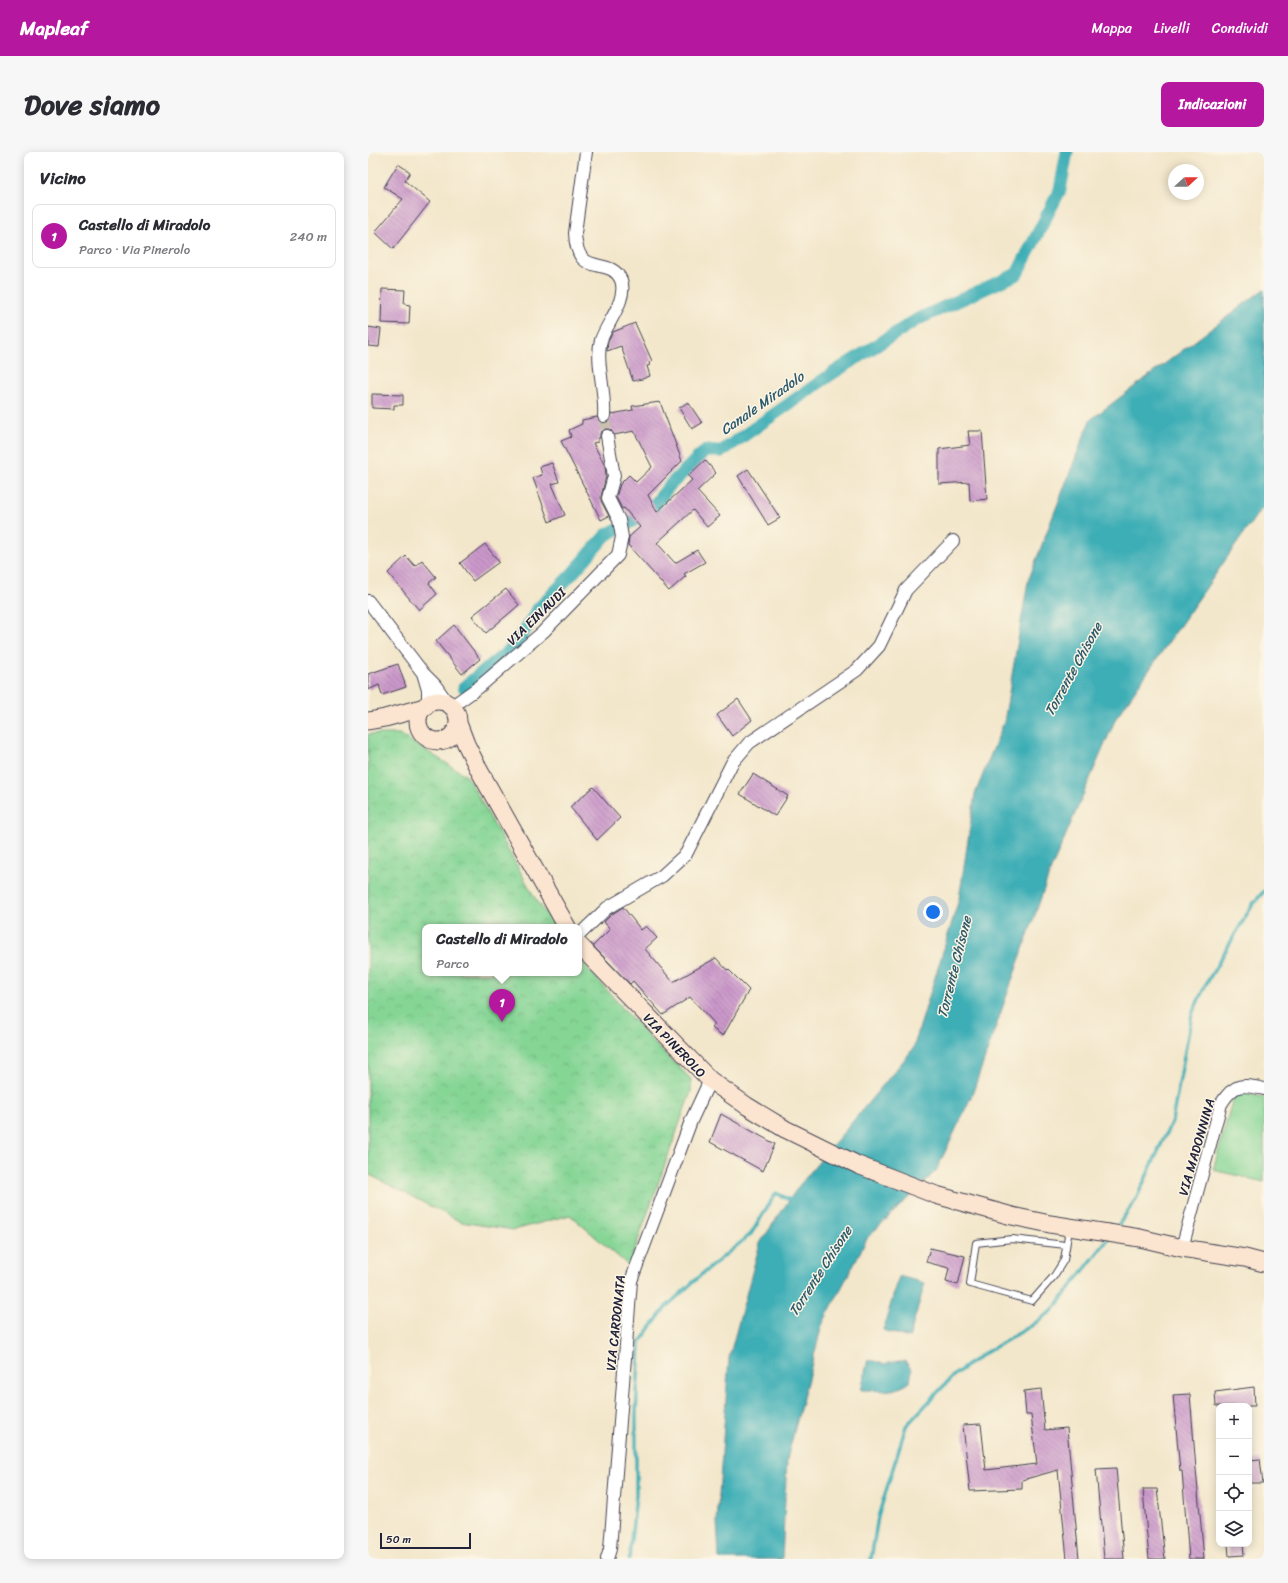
<!DOCTYPE html>
<html lang="it">
<head>
<meta charset="utf-8">
<style>
  body { margin:0; font-family:Sriracha,sans-serif; background:#f7f7f7; color:#2b2b33 }
  .controls { position:absolute; right:12px; bottom:12px; display:grid; overflow:hidden; border-radius:8px; box-shadow:0 2px 10px #0003 }
  .controls button { width:36px; height:36px; display:grid; place-items:center; padding:0; border:0; border-bottom:1px solid #e1e1e2; background:#fff; color:#2b2b33; font:20px sans-serif }
  .compass { position:absolute; left:800px; top:12px; width:36px; height:36px; border-radius:50%; background:#fff; box-shadow:0 2px 10px #0003; rotate:69deg }
  .scale { position:absolute; left:12px; bottom:10px; width:91px; box-sizing:border-box; padding-left:4px; border:2px solid #22223b; border-top:0; font-size:11px; line-height:14px; white-space:nowrap; color:#22223b; -webkit-text-stroke:3px #fcf5e5; paint-order:stroke }
  .you { position:absolute; left:565px; top:760px; width:14px; height:14px; margin:-10px; border:3px solid #fff; border-radius:50%; background:#1a73e8; box-shadow:0 0 0 6px #1a73e833 }
  .badge { display:grid; place-items:center; width:26px; height:26px; border-radius:50%; background:#b5179e; color:#fff; font-size:13px; font-weight:700 }
  .pin { position:absolute; translate:-50% -33px; filter:drop-shadow(0 1px 2px #0008) }
  .pin::after { content:''; position:absolute; top:21px; width:14px; height:12px; background:inherit; clip-path:polygon(0 0,100% 0,50% 100%) }
  .popup { position:absolute; left:54px; top:772px; width:160px; height:52px; box-sizing:border-box; display:grid; place-content:center; border-radius:8px; background:#fff; filter:drop-shadow(0 1px 3px #0005); font-size:13px; white-space:nowrap; color:#7c7c81 }
  .popup b { font-size:15px; color:#2b2b33 }
  .popup::after { content:''; position:absolute; left:50%; top:100%; margin-left:-8px; border:8px solid transparent; border-top-color:#fff }
  .list { margin:0; padding:0; list-style:none }
  h2 { display:flex; justify-content:space-between; align-items:center; height:52px; margin:0; padding:0 16px; font-size:17px }
  h2 small { font-size:13px; font-weight:400; color:#7c7c81 }
  .list li { display:grid; grid-template-columns:26px 1fr auto; gap:12px; align-items:center; box-sizing:border-box; height:64px; margin:0 8px 8px; padding:0 8px; border:1px solid #e1e1e2; border-radius:8px }
  .list b { display:block; font-size:15px; white-space:nowrap }
  .list p { margin:0; font-size:13px; white-space:nowrap; color:#7c7c81 }
  .list em { font-size:13px; font-style:normal; color:#7c7c81 }
  .icon { flex:none; width:22px; height:22px; fill:none; stroke:currentColor; stroke-width:2; stroke-linecap:round; stroke-linejoin:round }
  .map { position:relative; flex:none; width:896px; height:1407px; overflow:hidden; border-radius:8px }
  header { display:flex; align-items:center; gap:24px; box-sizing:border-box; height:56px; padding:0 20px; background:#b5179e; color:#fff }
  header strong { font-size:19px }
  nav { display:flex; gap:22px; margin-inline-start:auto; font-size:14px }
  .intro { display:flex; align-items:center; justify-content:space-between; box-sizing:border-box; height:96px; padding:0 24px }
  h1 { margin:0; font-size:28px }
  .button { padding:10px 18px; border-radius:8px; background:#b5179e; color:#fff; font-size:14px; font-weight:700 }
  main { display:flex; gap:24px; padding:0 24px }
  aside { flex:1; background:#fff; border-radius:8px; box-shadow:0 2px 10px #0003 }
  .map>svg:first-child { display:block }
  .park { fill:url(#park-crowns); stroke:#547c68 }
  .garden { fill:#85d595; stroke:#547c68 }
  .water { fill:#3daeb6; stroke:#306878 }
  .lines { fill:none; stroke-linecap:round; stroke-linejoin:round }
  .stream { stroke:#3daeb6; stroke-width:3.5 }
  .canal { stroke:#3daeb6; stroke-width:13 }
  .building { fill:url(#building-back-hatch) }
  .street-tunnel { stroke:#c9c0ae; stroke-width:12; stroke-dasharray:12 6; stroke-linecap:butt }
  .lane-casing { stroke:#414051; stroke-width:8 }
  .street-casing { stroke:#414051; stroke-width:14 }
  .secondary-casing { stroke:#414051; stroke-width:19 }
  .lane { stroke:#fff; stroke-width:6 }
  .street { stroke:#fff; stroke-width:12 }
  .secondary { stroke:#fce5d0; stroke-width:17 }
  .labels { text-anchor:middle; stroke-width:3; stroke-linejoin:round; paint-order:stroke }
  .street-label { font-size:13px; fill:#22223b; stroke:#fcf5e5 }
  .water-label { font-size:14px; font-style:italic; fill:#2d5a6c; stroke:#fcf5e5 }
</style>
</head>
<body>
<header>
<strong>Mapleaf</strong>
<nav><a>Mappa</a><a>Livelli</a><a>Condividi</a></nav>
</header>
<div class="intro"><h1>Dove siamo</h1><a class="button">Indicazioni</a></div>
<main>
<aside>
<h2>Vicino<small></small></h2>
<ul class="list">
<li><span class="badge">1</span><div><b>Castello di Miradolo</b><p>Parco · Via Pinerolo</p></div><em>240 m</em></li>
</ul>
</aside>
<div class="map">
<svg width="896" height="1407" viewBox="0 0 896 1407">
  <defs>
    <pattern id="park-crowns" width="20" height="18" patternUnits="userSpaceOnUse"><rect width="20" height="18" fill="#85d595"/><path d="M2 6a3 3 0 1 1 6 0M12 15a3 3 0 1 1 6 0" fill="none" stroke="#73b781"/></pattern>
    <pattern id="building-back-hatch" width="6" height="6" patternUnits="userSpaceOnUse"><rect width="6" height="6" fill="#cb98ca"/><path d="M-1 5l2 2M0 0l6 6M5-1l2 2" fill="none" stroke="#a47ca5"/></pattern>
  </defs>
  <rect width="100%" height="100%" fill="#fcf5e5"/>
  <filter id="ink" filterUnits="userSpaceOnUse"><feTurbulence type="fractalNoise" baseFrequency=".025" numOctaves="2"/><feDisplacementMap in="SourceGraphic" scale="8" xChannelSelector="R" yChannelSelector="G"/><feConvolveMatrix kernelMatrix="1 2 1 2 8 2 1 2 1" color-interpolation-filters="sRGB"/></filter>
  <filter id="wash" filterUnits="userSpaceOnUse"><feTurbulence type="fractalNoise" baseFrequency=".012" numOctaves="4" result="noise"/><feDisplacementMap in="SourceGraphic" scale="16" xChannelSelector="R" yChannelSelector="G"/><feGaussianBlur stdDeviation="0.9" result="paint"/><feColorMatrix in="noise" values="0 0 0 0 0 0 0 0 0 0 0 0 0 0 0 0 0 1.4 0 .05"/><feComposite in="paint" operator="in"/></filter>
  <g filter="url(#wash)">
    <rect width="100%" height="100%" fill="#f3e7cb"/>
    <!-- park -->
    <path class="park" d="M 0,582 L 31,582 L 99,624 L 167,746 L 187,775 L 57,775 L 57,821 L 211,821 L 211,807 L 289,894 L 323,927 L 323,939 L 261,1114 L 202,1063 L 146,1078 L 93,1070 L 0,1022 Z"/>
    <!-- garden -->
    <path class="garden" d="M 873,941 L 896,945 L 896,1030 L 845,1018 L 865,946 Z"/>
    <!-- water -->
    <path class="water" d="M 896,137 L 896,354 L 890,361 L 748,566 L 682,720 L 604,943 L 568,1019 L 500,1085 L 454,1173 L 419,1307 L 414,1407 L 351,1407 L 349,1369 L 361,1206 L 392,1091 L 430,1035 L 545,897 L 591,747 L 607,642 L 636,570 L 660,429 L 722,268 Z
      M 531,1124 L 557,1131 L 541,1186 L 515,1178 Z
      M 500,1207 L 516,1212 L 530,1209 L 537,1209 L 544,1218 L 542,1230 C 526,1242 512,1238 493,1238 Z"/>
    <g class="lines">
      <!-- stream -->
      <path class="stream" d="M 747,1078 L 768,1047 L 804,969 L 824,862 L 838,832 L 885,752 L 896,739
        M 261,1407 L 268,1344 L 268,1263 L 272,1190 L 298,1155 L 334,1122 L 383,1082 L 408,1041 L 422,1048
        M 503,1407 L 510,1365 L 538,1274 L 586,1223 L 612,1204 L 663,1174 L 684,1159 L 741,1086"/>
      <!-- canal -->
      <path class="canal" d="M 96,535 L 147,494 L 170,457 L 204,422 L 238,383 L 280,361 L 302,333 L 337,299 L 354,299 L 465,221 L 550,167 L 649,122 L 692,38 L 699,0"/>
    </g>
    <g id="blocks">
      <!-- building -->
      <path class="building" d="M 30,12 L 42,20 L 37,29 L 62,50 L 25,97 L 7,80 L 35,47 L 16,35 Z
        M 14,137 L 37,138 L 36,152 L 42,153 L 41,172 L 13,171 Z
        M 267,171 L 284,209 L 281,210 L 282,213 L 279,214 L 282,224 L 274,227 L 265,229 L 253,194 L 239,199 L 240,190 L 245,180 Z
        M 0,175 L 13,177 L 11,195 L 0,194 Z
        M 4,242 L 35,243 L 35,253 L 26,253 L 26,257 L 4,256 Z
        M 292,250 L 314,309 L 280,343 L 289,360 L 324,328 L 320,324 L 337,308 L 348,321 L 329,339 L 352,364 L 339,375 L 325,358 L 289,391 L 307,411 L 329,398 L 337,410 L 316,422 L 318,424 L 301,439 L 260,393 L 261,385 L 272,375 L 256,356 L 254,357 L 248,345 L 252,332 L 261,323 L 268,330 L 284,315 L 266,279 L 246,283 L 242,277 L 237,277 L 232,281 L 232,286 L 230,286 L 230,290 L 225,291 L 237,314 L 238,324 L 233,345 L 233,349 L 241,364 L 233,368 L 193,289 L 203,285 L 201,278 L 214,272 L 214,268 L 229,265 L 232,270 L 236,271 L 242,268 L 244,262 L 265,258 L 264,254 Z
        M 320,250 L 334,271 L 324,277 L 311,256 Z
        M 600,279 L 614,279 L 619,347 L 602,349 L 601,330 L 571,332 L 571,297 L 602,293 Z
        M 184,311 L 191,330 L 184,332 L 197,363 L 181,370 L 165,326 L 174,323 L 172,315 Z
        M 380,317 L 412,366 L 400,373 L 370,324 Z
        M 117,392 L 131,410 L 105,429 L 92,411 Z
        M 38,404 L 47,414 L 54,408 L 68,425 L 61,431 L 69,442 L 51,458 L 20,421 Z
        M 138,437 L 151,453 L 118,481 L 104,464 Z
        M 86,473 L 112,507 L 94,522 L 68,489 Z
        M 30,512 L 38,535 L 14,543 L 11,533 L 0,538 L 0,522 Z
        M 370,547 L 384,568 L 364,584 L 349,563 Z
        M 385,622 L 420,644 L 407,664 L 372,642 Z
        M 225,635 L 252,666 L 229,688 L 202,655 Z
        M 255,755 L 273,778 L 278,774 L 289,786 L 277,797 L 305,830 L 348,806 L 359,818 L 360,817 L 381,838 L 355,884 L 344,876 L 347,872 L 322,845 L 295,863 L 265,829 L 262,832 L 225,794 L 242,777 L 236,770 L 244,762 Z
        M 353,962 L 407,992 L 395,1019 L 342,990 Z
        M 562,1096 L 597,1104 L 590,1133 L 578,1130 L 581,1116 L 558,1110 Z
        M 886,1235 L 887,1254 L 848,1254 L 847,1240 Z
        M 673,1237 L 677,1278 L 699,1276 L 711,1407 L 699,1407 L 690,1318 L 654,1328 L 654,1337 L 602,1339 L 595,1273 L 613,1272 L 618,1318 L 669,1312 L 663,1263 L 658,1263 L 656,1239 Z
        M 822,1242 L 828,1317 L 836,1407 L 821,1407 L 814,1319 L 812,1319 L 805,1243 Z
        M 892,1307 L 895,1331 L 881,1331 L 881,1308 Z
        M 748,1316 L 756,1407 L 736,1407 L 728,1317 Z
        M 775,1337 L 789,1337 L 797,1407 L 781,1407 Z
        M 860,1392 L 875,1392 L 876,1403 L 861,1404 Z"/>
    </g>
  </g>
  <g filter="url(#ink)">
    <use href="#blocks" fill-opacity="0" stroke="#414051" stroke-width="1"/>
    <g class="lines">
      <!-- street-tunnel -->
      <path class="street-tunnel" d="M 236,264 L 239,284"/>
      <defs>
        <path id="lane" d="M 698,1093 L 644,1087 L 608,1091 L 602,1132 L 664,1149 L 686,1124 L 696,1108 L 701,1077"/>
        <path id="street" d="M 218,0 L 207,81 C 209,129 241,102 253,128 C 260,147 239,171 233,188 C 227,209 238,240 236,264
          M 0,449 L 55,521 L 67,533 L 81,553
          M 55,521 L 60,538 L 60,552
          M 83,555 L 111,535 L 175,480 L 250,403 L 254,385 L 251,368 L 240,346 L 246,324 L 239,284
          M 211,783 L 239,756 L 294,724 L 318,702 L 364,611 L 381,591 L 489,518 L 511,494 L 538,438 L 585,389
          M 814,1096 L 853,952 C 866,931 874,932 896,937
          M 239,1407 L 242,1397 L 263,1129 L 323,969 L 342,928"/>
        <path id="secondary" d="M50 569a20 20 0 1 1 40 0a20 20 0 1 1-40 0Z
          M 0,569 L 17,566 L 57,555
          M 90,571 L 98,592 L 111,618 L 199,775
          M 211,793 L 342,928 L 379,954 L 417,977 L 490,1013 L 568,1043 L 644,1064 L 682,1072 L 772,1086 L 814,1096 L 877,1106 L 896,1111"/>
      </defs>
      <!-- lane casing -->
      <use href="#lane" class="lane-casing"/>
      <!-- street casing -->
      <use href="#street" class="street-casing"/>
      <!-- secondary casing -->
      <use href="#secondary" class="secondary-casing"/>
      <!-- lane -->
      <use href="#lane" class="lane"/>
      <!-- street -->
      <use href="#street" class="street"/>
      <!-- secondary -->
      <use href="#secondary" class="secondary"/>
    </g>
  </g>
  <g class="labels">
    <!-- street labels -->
    <g class="street-label">
      <text transform="translate(168 464) rotate(-44)" y="5">VIA EINAUDI</text>
      <text transform="translate(307 893) rotate(46)" y="5">VIA PINEROLO</text>
      <text transform="translate(828 995) rotate(-74)" y="5">VIA MADONNINA</text>
      <text transform="translate(247 1171) rotate(-84)" y="5">VIA CARDONATA</text>
    </g>
    <!-- water labels -->
    <g class="water-label">
      <text transform="translate(394 251) rotate(-35)" y="5">Canale Miradolo</text>
      <text transform="translate(705 517) rotate(-61)" y="5">Torrente Chisone</text>
      <text transform="translate(586 815) rotate(-76)" y="5">Torrente Chisone</text>
      <text transform="translate(452 1119) rotate(-57)" y="5">Torrente Chisone</text>
    </g>
  </g>
</svg>
<div class="controls">
<button>+</button>
<button>−</button>
<button><svg class="icon" aria-label="locate" viewBox="0 0 24 24"><circle cx="12" cy="12" r="6"/><path d="M12 2v4M12 18v4M2 12h4M18 12h4"/></svg></button>
<button><svg class="icon" aria-label="layers" viewBox="0 0 24 24"><path d="M12 4l9 5-9 5-9-5zM3 14l9 5 9-5"/></svg></button>
</div>
<svg class="compass" viewBox="-18 -18 36 36"><path d="M0-13l5 13h-10z" fill="#e53935"/><path d="M0 13l5-13h-10z" fill="#7c7c81"/></svg>
<div class="scale">50 m</div>
<div class="you"></div>
<div class="pin badge" style="left:134px;top:870px">1</div>
<div class="popup"><b>Castello di Miradolo</b>Parco</div>
</div>
</main>
</body>
</html>
